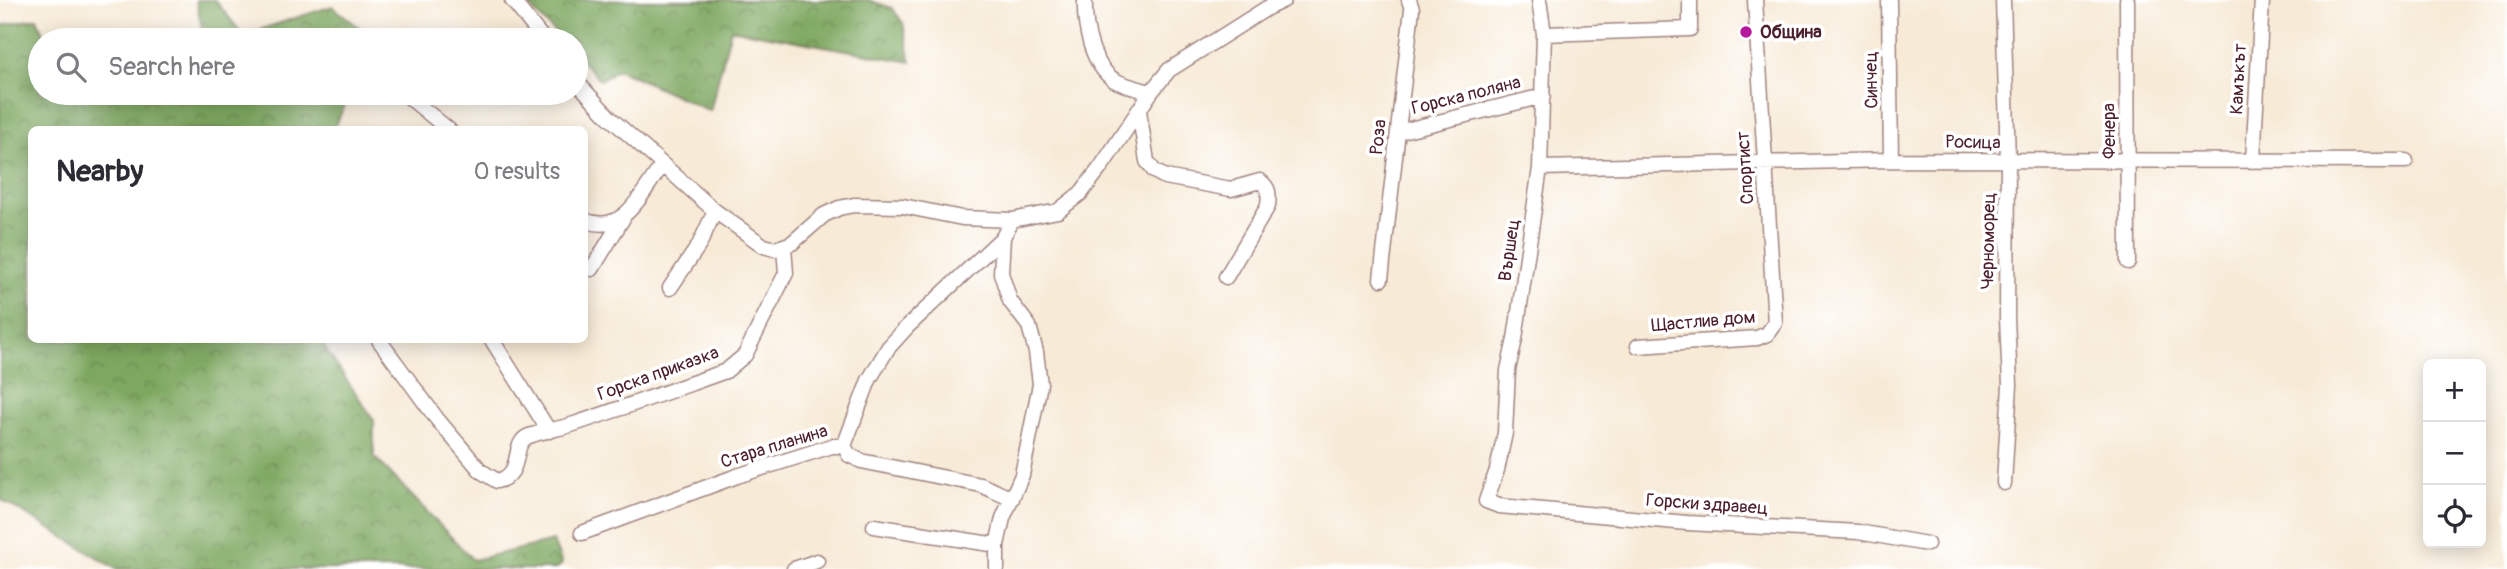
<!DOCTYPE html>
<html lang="en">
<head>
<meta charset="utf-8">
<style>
  body { margin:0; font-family:Pangolin,sans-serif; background:#f2f2f3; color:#2b2b33 }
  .controls { position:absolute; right:21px; bottom:21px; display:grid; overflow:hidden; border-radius:10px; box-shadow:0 4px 18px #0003 }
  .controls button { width:63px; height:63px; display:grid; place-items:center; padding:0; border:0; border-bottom:2px solid #e1e1e2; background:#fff; color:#2b2b33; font:35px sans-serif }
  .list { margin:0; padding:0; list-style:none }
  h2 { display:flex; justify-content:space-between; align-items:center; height:91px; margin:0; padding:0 28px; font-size:30px }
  h2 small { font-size:23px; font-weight:400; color:#7c7c81 }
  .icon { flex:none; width:38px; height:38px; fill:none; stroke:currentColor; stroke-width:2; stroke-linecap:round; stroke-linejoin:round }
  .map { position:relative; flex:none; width:2507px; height:569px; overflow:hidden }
  .search { position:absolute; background:#fff; box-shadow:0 4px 18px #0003; left:28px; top:28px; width:560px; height:77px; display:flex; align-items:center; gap:18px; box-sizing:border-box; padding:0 24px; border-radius:38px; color:#7c7c81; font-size:26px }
  .panel { position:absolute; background:#fff; box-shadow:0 4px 18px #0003; left:28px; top:126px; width:560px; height:217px; border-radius:10px }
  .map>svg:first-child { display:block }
  .forest { fill:url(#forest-crowns); stroke:#646446; stroke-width:2 }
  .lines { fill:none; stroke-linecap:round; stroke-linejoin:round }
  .minor-casing { stroke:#a08480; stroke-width:17 }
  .minor { stroke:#fff; stroke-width:14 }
  .poi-dot { fill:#b5179e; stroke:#fff; stroke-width:2.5 }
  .labels { text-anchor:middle; stroke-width:7; stroke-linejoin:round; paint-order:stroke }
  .poi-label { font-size:18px; font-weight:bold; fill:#4a1f2b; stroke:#fff; text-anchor:start }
  .street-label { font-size:18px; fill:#4a1f2b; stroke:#fff }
</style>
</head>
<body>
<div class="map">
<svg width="2507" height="569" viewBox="0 0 2507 569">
  <defs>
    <pattern id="forest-crowns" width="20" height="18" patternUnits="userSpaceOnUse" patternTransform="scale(1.75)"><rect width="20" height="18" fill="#7ea860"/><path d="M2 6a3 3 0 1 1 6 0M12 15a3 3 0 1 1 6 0" fill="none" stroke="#69884f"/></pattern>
  </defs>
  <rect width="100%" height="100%" fill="#fff"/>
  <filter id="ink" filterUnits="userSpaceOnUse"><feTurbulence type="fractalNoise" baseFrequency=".0143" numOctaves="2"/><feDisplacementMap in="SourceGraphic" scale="14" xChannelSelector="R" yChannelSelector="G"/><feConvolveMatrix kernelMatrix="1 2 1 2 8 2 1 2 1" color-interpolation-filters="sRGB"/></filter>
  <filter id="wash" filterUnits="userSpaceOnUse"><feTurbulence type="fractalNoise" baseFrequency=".00686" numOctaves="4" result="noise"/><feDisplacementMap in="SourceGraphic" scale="28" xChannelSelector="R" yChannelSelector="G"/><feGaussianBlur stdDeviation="1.57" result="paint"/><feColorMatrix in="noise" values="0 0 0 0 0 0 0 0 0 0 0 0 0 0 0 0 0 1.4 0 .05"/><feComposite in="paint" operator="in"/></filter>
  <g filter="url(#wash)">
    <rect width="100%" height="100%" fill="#f7ead6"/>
    <!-- forest -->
    <path class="forest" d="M 196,0 L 215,0 L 243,35 L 332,6 L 373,38 L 372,40 L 179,40 L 202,29 Z
      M 527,0 L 868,0 L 892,8 L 903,23 L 911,62 L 731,29 L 710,111 L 618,69 L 600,80 L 576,55 L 576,40 L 562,40 L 528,5 Z
      M 37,18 L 46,40 L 40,40 L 40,93 L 66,93 L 68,95 L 73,93 L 350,93 L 334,129 L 32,130 L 32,340 L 328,340 L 324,347 L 374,420 L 374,456 L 473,560 L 553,541 L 562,564 L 556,569 L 117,569 L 0,499 L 0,26 Z"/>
  </g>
  <g filter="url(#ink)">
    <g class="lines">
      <defs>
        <path id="minor" d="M 512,0 L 544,40
          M 1085,0 C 1084,26 1091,64 1114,80 C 1125,86 1139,89 1151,92
          M 1539,0 L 1544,34 L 1540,168 L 1515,339 L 1508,370 L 1505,433 L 1497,470 L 1486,501 L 1499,506 L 1687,523 L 1858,532 L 1927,544
          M 1889,0 L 1891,160
          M 2003,0 L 2008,161 L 2007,318 L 2010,385 L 2004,483
          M 2127,0 L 2128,262
          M 1544,34 L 1690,29 L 1690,0
          M 576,81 L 609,117 L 715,211 L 764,246 L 775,249 L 792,243 L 824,215 L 839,208 L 854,205 L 903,206 L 962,218 L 1012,220 L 1058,211 L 1081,193 L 1101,167 L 1151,92 L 1169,70 L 1267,8 L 1284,0
          M 404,93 L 449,130
          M 1139,111 L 1147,161 L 1154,171 L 1165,177 L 1231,189 L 1260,181 C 1270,188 1269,195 1268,206 L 1226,277
          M 1398,132 L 1543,96
          M 2253,160 L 2262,0
          M 1540,168 L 1891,160 L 2406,161
          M 584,220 C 625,237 641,192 662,166
          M 592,269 L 623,218
          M 1381,279 L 1412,9 L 1409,0
          M 670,288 L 699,245 L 715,211
          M 379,340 L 437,419 L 481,471 L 497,481 C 525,475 510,443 529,436 C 543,431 558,429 571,425 C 623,408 675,389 726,371 L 745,355 L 786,273 L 784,247
          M 492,340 L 549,431
          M 1638,346 L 1757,338 L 1767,334 L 1775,323 L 1755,0
          M 844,446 L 869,380 L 888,348 L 907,327 L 1003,237
          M 844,446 L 849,455 L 861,461 L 981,485 L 1012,499
          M 874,526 L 997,545
          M 582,533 L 737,476 L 832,446 L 844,446
          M 794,569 L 817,561
          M 997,569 L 997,545 L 1003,518 L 1022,475 L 1040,384 L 1036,352 L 1029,326 L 1010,301 L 1001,273 L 1003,237 L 1012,220"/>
      </defs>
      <!-- minor casing -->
      <use href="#minor" class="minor-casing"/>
      <!-- minor -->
      <use href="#minor" class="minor"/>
    </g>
  </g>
  <!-- markers -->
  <circle class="poi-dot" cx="1746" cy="32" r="7"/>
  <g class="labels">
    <!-- poi labels -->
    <g class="poi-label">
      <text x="1760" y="38">Община</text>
    </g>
    <!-- street labels -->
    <g class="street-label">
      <text transform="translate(2238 79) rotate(-87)" y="6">Камъкът</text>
      <text transform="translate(1871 80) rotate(-91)" y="6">Синчец</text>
      <text transform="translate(1466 95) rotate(-14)" y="6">Горска поляна</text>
      <text transform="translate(2109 131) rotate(-90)" y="6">Фенера</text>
      <text transform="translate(1378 137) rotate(-84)" y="6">Роза</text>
      <text transform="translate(1973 142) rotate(1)" y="6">Росица</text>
      <text transform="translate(1745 168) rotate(-94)" y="6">Спортист</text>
      <text transform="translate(1988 241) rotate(-89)" y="6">Черноморец</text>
      <text transform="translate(1509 250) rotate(-82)" y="6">Вършец</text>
      <text transform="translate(1703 321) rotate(-5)" y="6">Щастлив дом</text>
      <text transform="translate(658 373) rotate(-20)" y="6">Горска приказка</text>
      <text transform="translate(774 446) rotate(-17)" y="6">Стара планина</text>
      <text transform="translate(1707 504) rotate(4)" y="6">Горски здравец</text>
    </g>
  </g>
</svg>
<div class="controls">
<button>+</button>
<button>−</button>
<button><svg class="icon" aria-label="locate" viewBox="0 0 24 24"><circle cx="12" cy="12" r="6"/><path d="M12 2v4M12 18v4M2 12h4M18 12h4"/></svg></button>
</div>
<div class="search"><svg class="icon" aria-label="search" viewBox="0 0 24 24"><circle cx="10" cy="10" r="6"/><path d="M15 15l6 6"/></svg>Search here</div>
<section class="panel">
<h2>Nearby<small>0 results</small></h2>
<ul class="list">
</ul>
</section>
</div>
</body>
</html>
